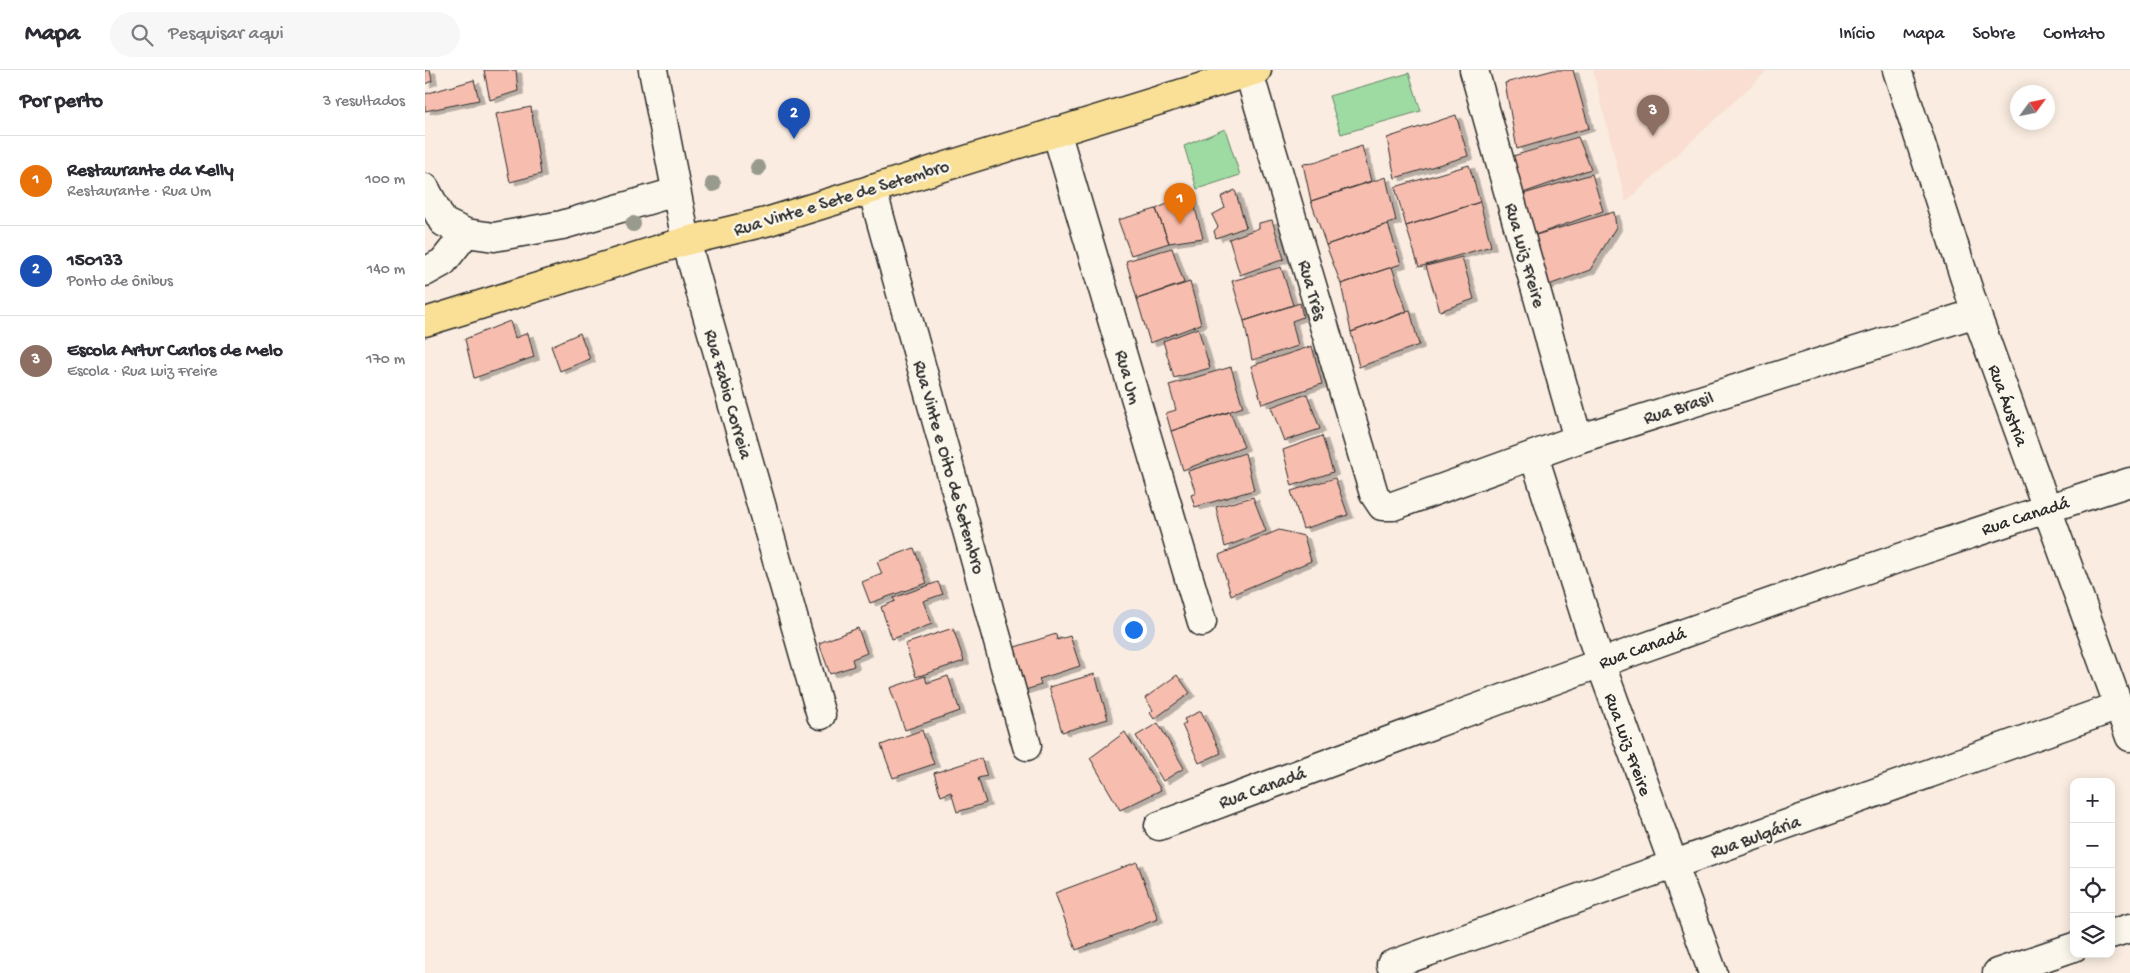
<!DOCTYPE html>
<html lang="pt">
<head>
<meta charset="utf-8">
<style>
  body { margin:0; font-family:"Gochi Hand",sans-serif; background:#f7f7f7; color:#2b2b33 }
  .controls { position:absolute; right:15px; bottom:15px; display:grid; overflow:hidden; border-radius:10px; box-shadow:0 2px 12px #0003 }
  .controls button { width:45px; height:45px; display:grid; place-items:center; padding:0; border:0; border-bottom:1px solid #e1e1e2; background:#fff; color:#2b2b33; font:25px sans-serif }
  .compass { position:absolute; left:1585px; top:15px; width:45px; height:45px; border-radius:50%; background:#fff; box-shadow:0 2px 12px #0003; rotate:57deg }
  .you { position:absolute; left:708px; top:559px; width:18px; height:18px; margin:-12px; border:4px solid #fff; border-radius:50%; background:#1a73e8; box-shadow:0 0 0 8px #1a73e833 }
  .badge { display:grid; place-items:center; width:32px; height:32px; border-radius:50%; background:#d1495b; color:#fff; font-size:16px; font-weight:700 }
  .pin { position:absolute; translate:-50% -41px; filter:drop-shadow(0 1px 2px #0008) }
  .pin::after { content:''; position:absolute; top:26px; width:18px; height:15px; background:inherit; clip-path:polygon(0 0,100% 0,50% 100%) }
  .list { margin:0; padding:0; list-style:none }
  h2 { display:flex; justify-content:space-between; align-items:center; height:65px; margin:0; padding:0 20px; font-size:21px }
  h2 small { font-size:16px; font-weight:400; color:#7c7c81 }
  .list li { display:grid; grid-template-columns:32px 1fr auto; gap:15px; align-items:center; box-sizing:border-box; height:90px; padding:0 20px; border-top:1px solid #e1e1e2 }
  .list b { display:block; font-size:19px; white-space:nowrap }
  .list p { margin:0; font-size:16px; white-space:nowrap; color:#7c7c81 }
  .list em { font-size:16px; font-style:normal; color:#7c7c81 }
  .icon { flex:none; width:28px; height:28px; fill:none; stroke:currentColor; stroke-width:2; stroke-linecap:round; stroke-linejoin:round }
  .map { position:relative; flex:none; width:1705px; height:903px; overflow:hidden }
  header { display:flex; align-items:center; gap:30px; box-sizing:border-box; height:70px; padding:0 25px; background:#fff; border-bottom:1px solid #e1e1e2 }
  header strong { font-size:24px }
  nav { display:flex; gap:28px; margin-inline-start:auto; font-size:18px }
  .search { width:350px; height:45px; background:#f7f7f7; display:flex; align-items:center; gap:12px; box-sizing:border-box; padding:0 18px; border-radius:28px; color:#7c7c81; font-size:19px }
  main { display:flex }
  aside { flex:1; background:#fff }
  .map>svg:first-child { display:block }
  .built { fill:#f9ded1 }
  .green { fill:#9edba2; stroke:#648366 }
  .building { fill:#f7beaf; stroke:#2b2b2b; filter:url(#shadow) }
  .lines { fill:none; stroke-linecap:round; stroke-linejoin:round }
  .street-casing { stroke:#2b2b2b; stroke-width:31 }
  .primary-casing { stroke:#2b2b2b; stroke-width:31 }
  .street { stroke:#fbf7ec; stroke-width:28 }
  .primary { stroke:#f9e096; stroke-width:28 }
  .tree { fill:#989a8d }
  .labels { text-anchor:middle; stroke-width:5; stroke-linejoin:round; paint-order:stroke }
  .street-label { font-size:18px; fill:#2b2b2b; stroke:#fbf7ec }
</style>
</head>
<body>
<header>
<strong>Mapa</strong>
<div class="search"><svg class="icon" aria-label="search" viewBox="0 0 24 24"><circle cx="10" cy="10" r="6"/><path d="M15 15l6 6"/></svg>Pesquisar aqui</div>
<nav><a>Início</a><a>Mapa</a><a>Sobre</a><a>Contato</a></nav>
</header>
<main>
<aside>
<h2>Por perto<small>3 resultados</small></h2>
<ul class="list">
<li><span class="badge" style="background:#e8710a">1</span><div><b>Restaurante da Kelly</b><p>Restaurante · Rua Um</p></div><em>100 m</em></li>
<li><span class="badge" style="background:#1a4fb4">2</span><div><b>150133</b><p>Ponto de ônibus</p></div><em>140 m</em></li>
<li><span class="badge" style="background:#8d6e63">3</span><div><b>Escola Artur Carlos de Melo</b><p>Escola · Rua Luiz Freire</p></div><em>170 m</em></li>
</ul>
</aside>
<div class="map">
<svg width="1705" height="903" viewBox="0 0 1705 903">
  <defs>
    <filter id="shadow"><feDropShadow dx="5.5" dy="3" stdDeviation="0" flood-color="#0004"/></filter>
  </defs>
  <rect width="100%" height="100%" fill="#faece0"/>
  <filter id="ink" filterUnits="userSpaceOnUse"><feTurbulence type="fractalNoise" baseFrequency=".02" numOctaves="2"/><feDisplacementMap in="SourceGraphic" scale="10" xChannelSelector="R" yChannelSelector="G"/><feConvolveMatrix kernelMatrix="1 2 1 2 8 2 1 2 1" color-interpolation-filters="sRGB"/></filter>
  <g filter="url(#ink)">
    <!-- built -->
    <path class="built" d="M 1168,0 L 1343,0 L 1201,132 Z"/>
    <!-- green -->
    <path class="green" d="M 984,3 L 996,41 L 916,64 L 904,26 Z
      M 800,59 L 815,105 L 772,119 L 759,76 Z"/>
    <!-- building -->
    <path class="building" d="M 0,0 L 5,0 L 7,11 L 0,14 Z
      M 59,0 L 91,0 L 93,21 L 65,30 Z
      M 1129,0 L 1148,0 L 1164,58 L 1092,79 L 1080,13 Z
      M 49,10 L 54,30 L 0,41 L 0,24 Z
      M 106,37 L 116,104 L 85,112 L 71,44 Z
      M 1031,45 L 1043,86 L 970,108 L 962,68 Z
      M 1153,67 L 1166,99 L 1098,123 L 1088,86 Z
      M 937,76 L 946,111 L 886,131 L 878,94 L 889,93 Z
      M 1044,95 L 1055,132 L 981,156 L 970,117 Z
      M 1167,104 L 1178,141 L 1104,167 L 1095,125 Z
      M 961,107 L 971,151 L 901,175 L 886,131 Z
      M 810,120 L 821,157 L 791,168 L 789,161 L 793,157 L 787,145 L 800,138 L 796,127 Z
      M 766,123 L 778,168 L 744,173 L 731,139 Z
      M 1055,132 L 1066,176 L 994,197 L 981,156 Z
      M 731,139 L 744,173 L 706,185 L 693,150 Z
      M 1189,142 L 1191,157 L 1165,200 L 1118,217 L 1104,167 Z
      M 847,150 L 859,189 L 815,205 L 804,169 L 834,158 L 834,153 Z
      M 963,154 L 976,194 L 916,214 L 901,175 Z
      M 747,178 L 759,213 L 712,229 L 701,191 Z
      M 1037,187 L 1049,229 L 1015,241 L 1001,196 Z
      M 856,197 L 868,235 L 819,251 L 807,211 Z
      M 967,197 L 982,242 L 926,262 L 916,214 Z
      M 765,212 L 776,254 L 725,273 L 712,229 Z
      M 875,233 L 878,247 L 867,251 L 873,276 L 827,290 L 819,251 Z
      M 985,240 L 994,275 L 934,297 L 926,262 Z
      M 85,251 L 90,268 L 103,263 L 109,287 L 49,308 L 40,269 Z
      M 773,258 L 785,298 L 749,308 L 738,271 Z
      M 155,263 L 165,289 L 135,301 L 126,276 Z
      M 887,276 L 897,314 L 837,334 L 826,296 Z
      M 806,297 L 818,337 L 746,361 L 741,343 L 751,340 L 744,315 Z
      M 882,324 L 895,359 L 859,371 L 846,337 Z
      M 805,342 L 819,377 L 758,400 L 746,361 Z
      M 897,366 L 908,402 L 867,416 L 858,380 Z
      M 820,383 L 829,420 L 770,437 L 766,425 L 771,423 L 763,401 Z
      M 910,408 L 923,445 L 878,459 L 866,421 Z
      M 828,427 L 841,461 L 800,477 L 791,437 Z
      M 854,460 L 879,466 L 886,491 L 806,525 L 794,485 Z
      M 489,478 L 502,513 L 445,533 L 437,512 L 457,504 L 452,492 Z
      M 513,512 L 518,524 L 498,531 L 507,554 L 467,569 L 456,537 L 470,531 L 468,528 Z
      M 433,558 L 442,583 L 427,589 L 429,596 L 405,604 L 394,573 Z
      M 528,558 L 539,591 L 491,607 L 480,574 Z
      M 631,564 L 632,570 L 645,566 L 655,596 L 614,609 L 616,615 L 594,622 L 587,578 Z
      M 670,604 L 683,649 L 637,662 L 624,617 Z
      M 752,605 L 765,623 L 729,649 L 725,643 L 728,640 L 720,628 Z
      M 500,606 L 502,613 L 523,606 L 535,641 L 480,660 L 465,618 Z
      M 776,641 L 796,683 L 774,693 L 757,655 L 761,653 L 759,649 Z
      M 733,653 L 759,698 L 738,711 L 711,666 Z
      M 497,660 L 509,694 L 468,708 L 456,675 Z
      M 700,662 L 736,720 L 695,740 L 665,688 Z
      M 556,688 L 562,706 L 553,708 L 561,733 L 532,742 L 526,722 L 516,726 L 509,703 Z
      M 712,792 L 733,849 L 651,880 L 630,823 Z"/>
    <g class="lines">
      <defs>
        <path id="street" d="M 228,0 L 261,171 L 396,645
          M 1049,0 L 1153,369
          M 1472,0 L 1551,243 L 1705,667
          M 824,3 L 949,424 L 957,436 L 968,436 L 1153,369 L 1551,243
          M 631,61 L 777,552
          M 0,118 L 18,152 L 41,163 L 69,167 L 137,155 L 251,122
          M 447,119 L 602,676
          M 0,202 L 18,192 L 41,163
          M 1109,386 L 1175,592 L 1288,903
          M 734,756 C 1056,636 1378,516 1705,412
          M 1686,864 L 1705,858
          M 966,895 L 1694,636
          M 1572,903 L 1649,877"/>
        <path id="primary" d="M 0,252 L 261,171 L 341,152 L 832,0"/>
      </defs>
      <!-- street casing -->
      <use href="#street" class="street-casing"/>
      <!-- primary casing -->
      <use href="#primary" class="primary-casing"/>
      <!-- street -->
      <use href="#street" class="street"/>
      <!-- primary -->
      <use href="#primary" class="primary"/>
    </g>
    <!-- trees -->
    <g class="tree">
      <circle cx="333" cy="98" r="8"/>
      <circle cx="288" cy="114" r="8"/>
      <circle cx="208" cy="154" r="8"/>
    </g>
  </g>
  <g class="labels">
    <!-- street labels -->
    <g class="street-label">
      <text transform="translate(416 127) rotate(-17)" y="6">Rua Vinte e Sete de Setembro</text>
      <text transform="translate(1101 185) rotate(74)" y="6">Rua Luiz Freire</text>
      <text transform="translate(888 220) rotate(74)" y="6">Rua Três</text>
      <text transform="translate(704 307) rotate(74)" y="6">Rua Um</text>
      <text transform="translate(304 324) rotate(74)" y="6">Rua Fabio Correia</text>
      <text transform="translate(1584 335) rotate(70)" y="6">Rua Áustria</text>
      <text transform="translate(1253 337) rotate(-18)" y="6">Rua Brasil</text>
      <text transform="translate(525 397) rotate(74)" y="6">Rua Vinte e Oito de Setembro</text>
      <text transform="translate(1600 445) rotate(-18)" y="6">Rua Canadá</text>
      <text transform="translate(1217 577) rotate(-20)" y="6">Rua Canadá</text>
      <text transform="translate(1204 674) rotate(70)" y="6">Rua Luiz Freire</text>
      <text transform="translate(837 717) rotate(-20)" y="6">Rua Canadá</text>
      <text transform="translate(1330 766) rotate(-20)" y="6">Rua Bulgária</text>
    </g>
  </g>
</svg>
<div class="controls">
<button>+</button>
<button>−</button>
<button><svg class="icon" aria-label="locate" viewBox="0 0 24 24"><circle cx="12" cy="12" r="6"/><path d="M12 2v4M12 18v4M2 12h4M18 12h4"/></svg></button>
<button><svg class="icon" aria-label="layers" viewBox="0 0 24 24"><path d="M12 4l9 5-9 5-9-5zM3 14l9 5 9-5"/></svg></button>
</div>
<svg class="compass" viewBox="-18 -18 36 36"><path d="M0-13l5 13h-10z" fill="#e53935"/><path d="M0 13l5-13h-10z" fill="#7c7c81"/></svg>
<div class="you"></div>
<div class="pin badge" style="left:755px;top:154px;background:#e8710a">1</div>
<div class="pin badge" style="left:369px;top:69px;background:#1a4fb4">2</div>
<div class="pin badge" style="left:1228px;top:66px;background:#8d6e63">3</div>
</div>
</main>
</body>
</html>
